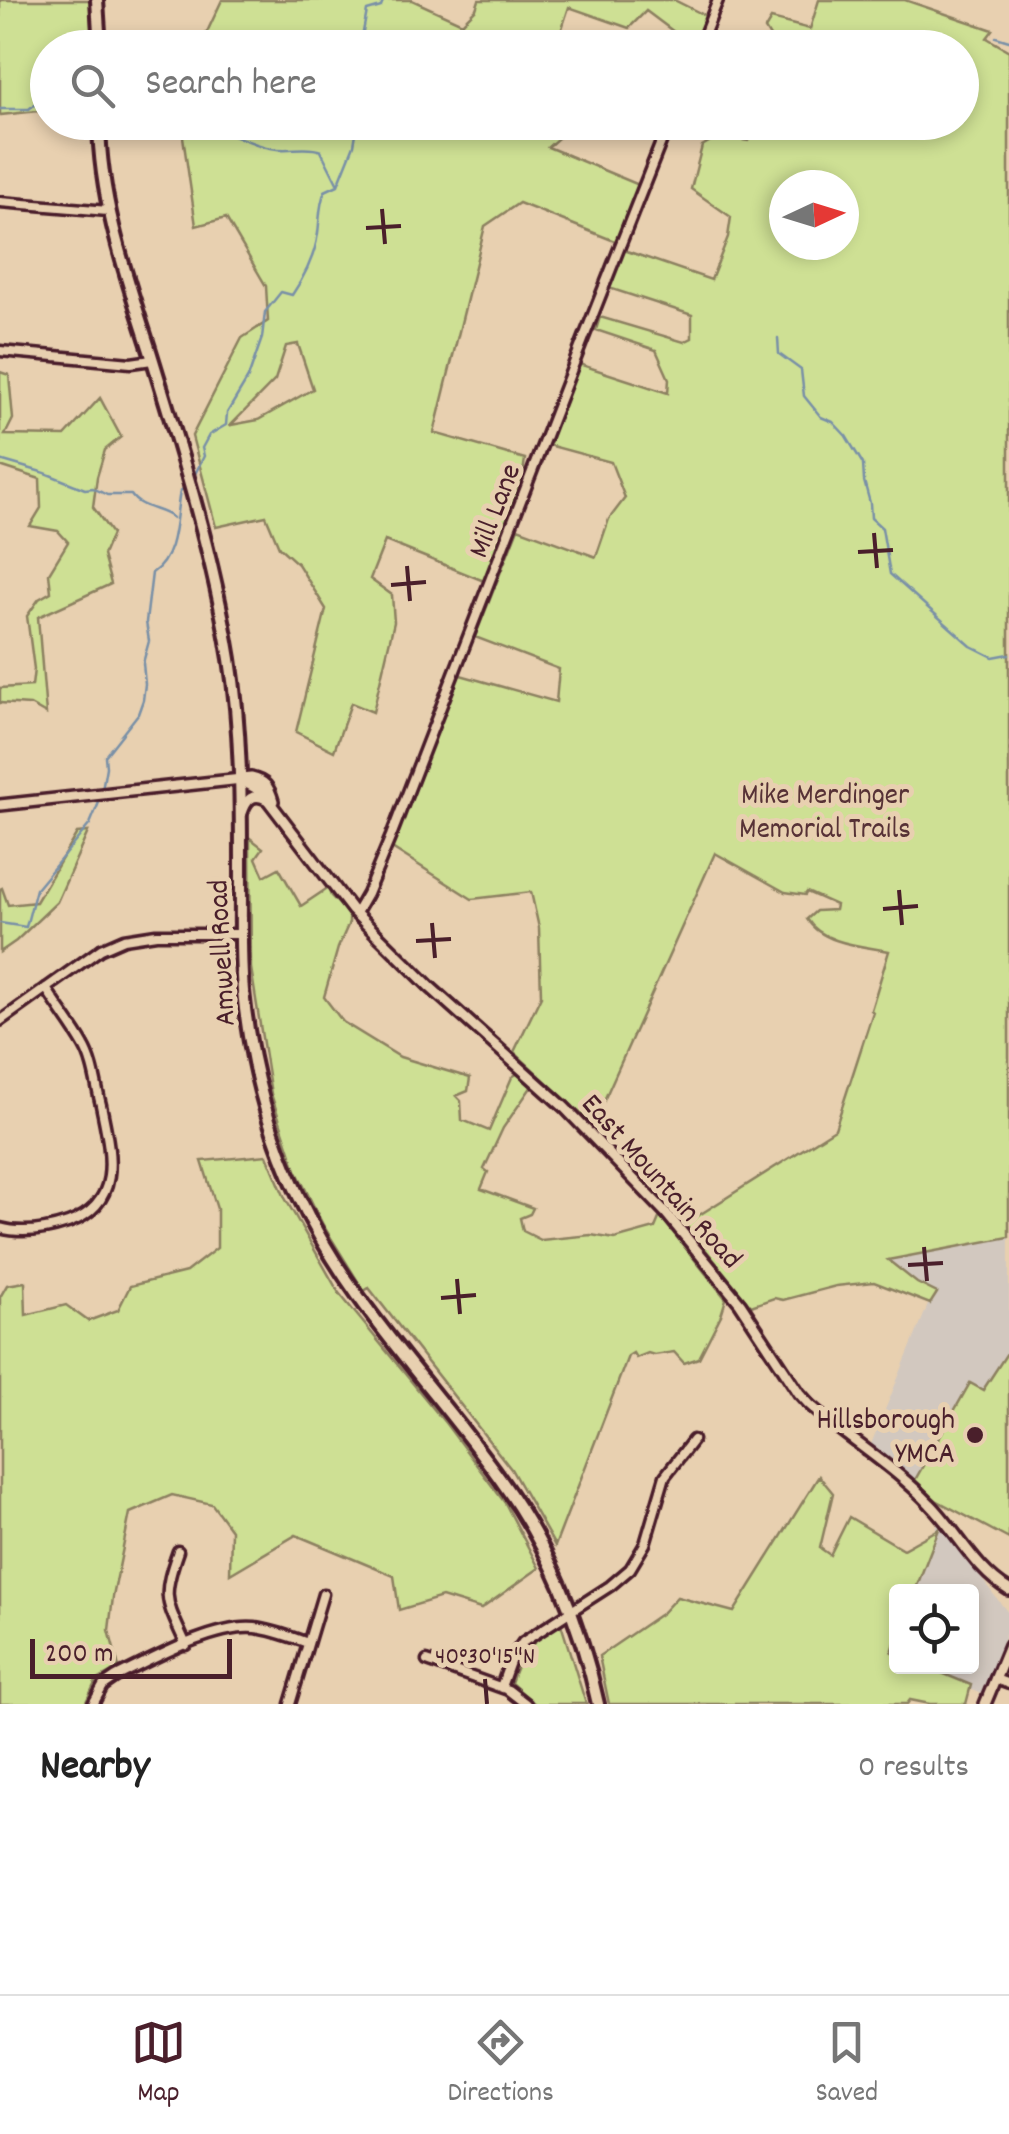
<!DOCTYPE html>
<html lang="en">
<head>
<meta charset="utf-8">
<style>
  body { margin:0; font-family:Dekko,sans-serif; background:#f6f6f6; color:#222 }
  .controls { position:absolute; right:30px; bottom:30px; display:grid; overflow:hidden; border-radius:10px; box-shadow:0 5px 15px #0003 }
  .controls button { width:90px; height:90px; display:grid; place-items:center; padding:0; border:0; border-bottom:2px solid #e0e0e0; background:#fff; color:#222; font:50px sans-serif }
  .compass { position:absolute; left:769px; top:170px; width:90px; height:90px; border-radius:50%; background:#fff; box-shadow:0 5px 15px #0003; rotate:86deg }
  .scale { position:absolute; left:30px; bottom:25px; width:202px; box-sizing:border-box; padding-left:10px; border:5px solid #4a1f2b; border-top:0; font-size:28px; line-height:35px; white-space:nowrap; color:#4a1f2b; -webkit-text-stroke:8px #e8d0b0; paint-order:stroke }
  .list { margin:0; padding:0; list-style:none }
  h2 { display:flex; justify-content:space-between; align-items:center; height:130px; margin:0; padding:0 40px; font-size:42px }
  h2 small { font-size:32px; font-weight:400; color:#767676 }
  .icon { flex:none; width:55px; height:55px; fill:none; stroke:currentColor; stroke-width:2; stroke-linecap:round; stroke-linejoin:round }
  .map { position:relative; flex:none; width:1009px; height:1704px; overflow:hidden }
  .search { position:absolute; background:#fff; box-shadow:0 5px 15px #0003; left:30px; right:30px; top:30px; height:110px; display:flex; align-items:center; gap:25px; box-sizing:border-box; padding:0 35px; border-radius:55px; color:#767676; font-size:38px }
  .sheet { height:290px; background:#fff }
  nav { display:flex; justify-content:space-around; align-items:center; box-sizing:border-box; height:140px; border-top:2px solid #e0e0e0; background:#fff; font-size:28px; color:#767676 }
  nav a { display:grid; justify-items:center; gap:5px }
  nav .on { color:#4a1f2b }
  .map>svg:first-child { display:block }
  .built { fill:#d2c8bf }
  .green { fill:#cee094; stroke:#8c8060; stroke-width:2.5; fill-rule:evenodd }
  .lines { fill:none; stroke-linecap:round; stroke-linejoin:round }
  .stream { stroke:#7990a7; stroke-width:2.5 }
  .minor-casing { stroke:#4a1f2b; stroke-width:15 }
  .tertiary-casing { stroke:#4a1f2b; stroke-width:16 }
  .secondary-casing { stroke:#4a1f2b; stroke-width:18 }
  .minor { stroke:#e8d0b0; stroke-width:8 }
  .tertiary { stroke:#e8d0b0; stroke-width:9 }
  .secondary { stroke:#e8d0b0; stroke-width:10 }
  .ticks { fill:none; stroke:#4a1f2b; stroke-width:4 }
  .poi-dot { fill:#4a1f2b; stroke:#e8d0b0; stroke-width:4 }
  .labels { text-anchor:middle; stroke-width:10; stroke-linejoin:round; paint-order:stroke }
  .street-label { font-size:30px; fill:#4a1f2b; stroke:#e8d0b0 }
  .park-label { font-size:30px; fill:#573236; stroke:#e8d0b0 }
  .poi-label { font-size:30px; fill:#4a1f2b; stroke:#e8d0b0; text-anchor:end }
  .ticks-label { font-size:25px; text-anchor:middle; fill:#4a1f2b; stroke:#e8d0b0; stroke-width:10; stroke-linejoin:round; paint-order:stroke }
</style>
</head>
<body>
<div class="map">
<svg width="1009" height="1704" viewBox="0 0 1009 1704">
  <rect width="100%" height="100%" fill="#e8d0b0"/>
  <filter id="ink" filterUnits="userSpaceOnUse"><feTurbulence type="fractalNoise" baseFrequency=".01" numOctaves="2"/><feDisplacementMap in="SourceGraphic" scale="20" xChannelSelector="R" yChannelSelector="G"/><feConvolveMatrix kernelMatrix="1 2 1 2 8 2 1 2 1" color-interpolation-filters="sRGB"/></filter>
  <g filter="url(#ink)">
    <!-- built -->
    <path class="built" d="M 1009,1236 L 1009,1350 L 983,1390 L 970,1383 L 915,1480 L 871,1444 L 932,1295 L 884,1259 Z
      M 938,1523 L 1009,1614 L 1009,1626 L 981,1694 L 921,1667 L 972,1666 L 972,1592 L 913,1592 Z"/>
    <!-- green -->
    <path class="green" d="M 0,0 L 90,0 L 92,47 L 48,48 L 47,110 L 0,115 Z
      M 222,0 L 412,0 L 462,23 L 476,9 L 479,0 L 674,0 L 706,16 L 694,47 L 646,11 L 629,28 L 569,7 L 556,47 L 200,47 Z
      M 819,0 L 905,0 L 993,30 L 987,38 L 1009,51 L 1009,1237 L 888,1260 L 917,1283 L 937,1293 L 930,1304 L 874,1282 L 836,1286 L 783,1300 L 774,1298 L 751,1306 L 685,1224 L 835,1129 L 873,1012 L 871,1010 L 889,951 C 862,946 822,944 807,919 L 816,911 L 835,910 L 836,905 L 807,892 L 805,895 L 785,892 L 715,853 L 593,1125 L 514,1052 L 541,996 L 539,928 L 531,892 L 472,899 L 392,848 L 457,674 L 556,702 L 559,669 L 475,637 L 518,528 L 596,557 L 609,519 L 625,498 L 611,462 L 548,445 L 579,364 L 668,393 L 669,379 L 656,350 L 596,330 L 600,317 L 684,342 L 692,338 L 692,315 L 609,288 L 624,250 L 711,280 L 728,237 L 731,217 L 691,189 L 702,146 L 719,136 L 748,141 L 761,123 L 962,122 L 962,48 L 776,47 L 765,29 L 771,19 L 810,29 ZM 784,185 L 844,185 L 844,245 L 784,245 Z
      M 181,123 L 567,123 L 567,130 L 548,147 L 639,185 L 617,242 L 519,203 L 485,226 L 434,433 L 525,459 L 522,481 L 484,581 L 385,541 L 370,579 L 392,595 L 394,622 L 373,712 L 351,703 L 334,751 L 296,732 L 326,609 L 298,564 L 279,547 L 266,516 L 216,527 L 193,440 L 192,436 L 242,338 L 268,321 L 266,286 L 226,218 L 196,226 ZM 298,344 L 313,389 L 258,420 L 231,425 L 275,380 L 286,346 Z
      M 0,372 L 9,375 L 13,419 L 5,435 L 65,436 L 100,398 L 121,437 L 105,450 L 97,477 L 93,507 L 112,534 L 103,555 L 111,584 L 38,617 L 46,714 L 30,705 L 0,703 L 0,688 L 32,686 L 34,669 L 27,616 L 39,599 L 51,592 L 49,573 L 68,542 L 58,531 L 30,526 L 41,508 L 40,479 L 0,466 Z
      M 88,832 L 57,902 L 16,941 L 0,952 L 0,889 L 2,888 L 8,905 L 36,902 L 77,833 Z
      M 250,838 L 263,848 L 256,858 L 264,876 L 279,868 L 301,906 L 328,888 L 331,896 L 349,914 L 349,923 L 338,948 L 324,997 L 343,1022 L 400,1057 L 470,1078 L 468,1091 L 456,1096 L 461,1101 L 462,1120 L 489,1131 L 512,1077 L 518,1073 L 532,1086 L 503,1128 L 484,1169 L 488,1172 L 481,1189 L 533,1208 L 530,1214 L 520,1218 L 523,1231 L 541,1240 L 591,1235 L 615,1239 L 655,1228 L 660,1216 L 726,1299 L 721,1315 L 699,1358 L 684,1363 L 674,1352 L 654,1355 L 648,1353 L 636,1358 L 633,1353 L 628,1356 L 555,1546 L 511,1469 L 369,1288 L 364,1291 L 323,1225 L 296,1170 L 271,1094 L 251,968 Z
      M 267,1155 L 285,1198 L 339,1293 L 446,1424 L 505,1503 L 539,1568 L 481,1609 L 442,1597 L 399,1610 L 394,1576 L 296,1535 L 230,1574 L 231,1530 L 212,1504 L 172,1495 L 130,1513 L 113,1597 L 109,1630 L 119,1668 L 96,1681 L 85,1704 L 0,1704 L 0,1297 L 7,1285 L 25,1282 L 26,1315 L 66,1305 L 88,1321 L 118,1310 L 130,1286 L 186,1272 L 217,1248 L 217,1209 L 202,1161 Z
      M 1009,1350 L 1009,1539 L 936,1500 L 915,1480 L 970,1383 L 983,1390 Z
      M 819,1476 L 833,1493 L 820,1548 L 830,1555 L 849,1517 L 903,1549 L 939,1529 L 915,1591 L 896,1592 L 896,1640 L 892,1652 L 896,1654 L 896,1666 L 927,1667 L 971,1685 L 966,1704 L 930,1704 L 910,1700 L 907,1704 L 609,1704 L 599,1656 L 662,1613 L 677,1597 L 734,1612 Z
      M 561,1624 L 586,1704 L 535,1704 L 511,1683 C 522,1646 531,1644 561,1624 Z"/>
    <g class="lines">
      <!-- stream -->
      <path class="stream" d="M 996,37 L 1009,41
        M 360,48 L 367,11 L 381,7 L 383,2 L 381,0
        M 0,109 L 29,109 L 42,98 L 48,97
        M 200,122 C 225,130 246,143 271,148 C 288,152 307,145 321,151 L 337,183
        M 778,338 L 779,354 L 801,370 L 804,396 L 821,417 L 833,422 L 846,436 L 863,464 L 864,481 L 870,503 L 871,518 L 882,528 L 890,574 L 971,646 L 993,657 L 1009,654
        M 0,460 L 45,473 L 85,489 L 93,488 L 107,495 L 131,495 C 140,509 161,508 173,518
        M 194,476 L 204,456 L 202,448 L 209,435 L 226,425 L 227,413 L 248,378 L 262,338 L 265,312 L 281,292 L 292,295 C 305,276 315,256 318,233 C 320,218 319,205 325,191 L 338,185 L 354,145 L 358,122
        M 102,790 L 106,767 L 105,756 L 138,714 L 143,700 L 145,684 L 143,663 L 149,641 L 146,622 L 152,573 C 177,557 175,517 180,491 L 183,489
        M 0,923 L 26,927 L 36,889 L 90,824 L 100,800"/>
      <defs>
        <path id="minor" d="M 699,48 L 718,0
          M 0,202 L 108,211
          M 0,351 L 131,363 L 152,360
          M 356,913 L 367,894 L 391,836 L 583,340 L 669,122
          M 0,1021 L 101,949 L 124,939 L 156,934 L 241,934
          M 0,1228 C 21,1234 47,1230 68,1223 C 125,1203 110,1150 101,1105 C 96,1086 94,1063 84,1046 C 73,1026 58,1008 46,988
          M 178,1551 C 161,1599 166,1600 186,1645
          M 427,1661 L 508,1690 L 526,1704
          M 995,1679 L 1009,1684
          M 501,1687 L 511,1659 L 523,1642 L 610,1586 L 630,1569 L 645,1544 L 665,1476 L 693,1440
          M 93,1704 L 103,1686 L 116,1677 C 153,1659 215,1624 255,1628 C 273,1630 291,1637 308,1643
          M 290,1704 L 323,1594"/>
        <path id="tertiary" d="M 241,780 L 261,791 L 352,910 L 430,987 L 564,1107 L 666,1213 L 740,1303 L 799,1393 L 809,1404 C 848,1439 894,1466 930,1504 C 957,1531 975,1570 1009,1590
          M 0,805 L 251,778 C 265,781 269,787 273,801
          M 242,813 C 246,800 253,792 266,799
          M 985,1704 L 1009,1646"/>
        <path id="secondary" d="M 97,0 L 100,48
          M 99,122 C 100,203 127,278 151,354 C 182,455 213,555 230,659 C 242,735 241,812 241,888 C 241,922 240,957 243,991 C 250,1061 268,1131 298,1195 C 348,1302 432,1384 500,1479 C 548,1545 581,1624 598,1704"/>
      </defs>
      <!-- minor casing -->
      <use href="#minor" class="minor-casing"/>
      <!-- tertiary casing -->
      <use href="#tertiary" class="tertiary-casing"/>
      <!-- secondary casing -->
      <use href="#secondary" class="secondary-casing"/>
      <!-- minor -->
      <use href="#minor" class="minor"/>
      <!-- tertiary -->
      <use href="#tertiary" class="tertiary"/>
      <!-- secondary -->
      <use href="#secondary" class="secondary"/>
    </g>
  </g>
  <!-- ticks -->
  <path class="ticks" d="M 382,209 L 385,244M 366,228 L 401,226M 874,533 L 877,568M 858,552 L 893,550M 407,566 L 410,601M 391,585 L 426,582M 899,890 L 902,925M 883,909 L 918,906M 432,923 L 435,958M 416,941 L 451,939M 924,1247 L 927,1281M 908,1265 L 943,1263M 457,1279 L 460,1314M 441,1298 L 476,1295M 485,1679 L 487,1704"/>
  <!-- markers -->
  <circle class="poi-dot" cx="975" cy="1435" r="10"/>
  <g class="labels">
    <!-- street labels -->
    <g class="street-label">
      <text transform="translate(493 510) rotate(-69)" y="10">Mill Lane</text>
      <text transform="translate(220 953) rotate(-93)" y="10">Amwell Road</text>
      <text transform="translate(663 1180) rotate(48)" y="10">East Mountain Road</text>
    </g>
    <!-- park labels -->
    <g class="park-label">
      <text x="825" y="803">Mike Merdinger<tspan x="825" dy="34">Memorial Trails</tspan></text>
    </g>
    <!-- poi labels -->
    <g class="poi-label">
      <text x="955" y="1428">Hillsborough<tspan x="955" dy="34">YMCA</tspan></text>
    </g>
  </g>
  <g class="ticks-label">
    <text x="485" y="1663">40°30'15"N</text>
  </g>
</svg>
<div class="controls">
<button><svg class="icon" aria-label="locate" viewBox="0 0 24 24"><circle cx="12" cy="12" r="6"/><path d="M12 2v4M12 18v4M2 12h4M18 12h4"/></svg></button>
</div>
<svg class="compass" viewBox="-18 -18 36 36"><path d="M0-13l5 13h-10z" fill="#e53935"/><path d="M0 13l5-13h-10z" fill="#767676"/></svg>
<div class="scale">200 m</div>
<div class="search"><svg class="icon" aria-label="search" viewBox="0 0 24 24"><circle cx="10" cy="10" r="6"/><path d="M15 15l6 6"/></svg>Search here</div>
</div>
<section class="sheet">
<h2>Nearby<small>0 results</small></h2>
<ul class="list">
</ul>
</section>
<nav>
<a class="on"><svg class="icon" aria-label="map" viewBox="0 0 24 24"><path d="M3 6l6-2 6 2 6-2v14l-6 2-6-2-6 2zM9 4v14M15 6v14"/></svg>Map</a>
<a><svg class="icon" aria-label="directions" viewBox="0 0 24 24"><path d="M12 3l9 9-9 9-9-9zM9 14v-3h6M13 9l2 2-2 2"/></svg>Directions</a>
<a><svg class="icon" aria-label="saved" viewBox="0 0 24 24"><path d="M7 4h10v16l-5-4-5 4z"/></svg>Saved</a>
</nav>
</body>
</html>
